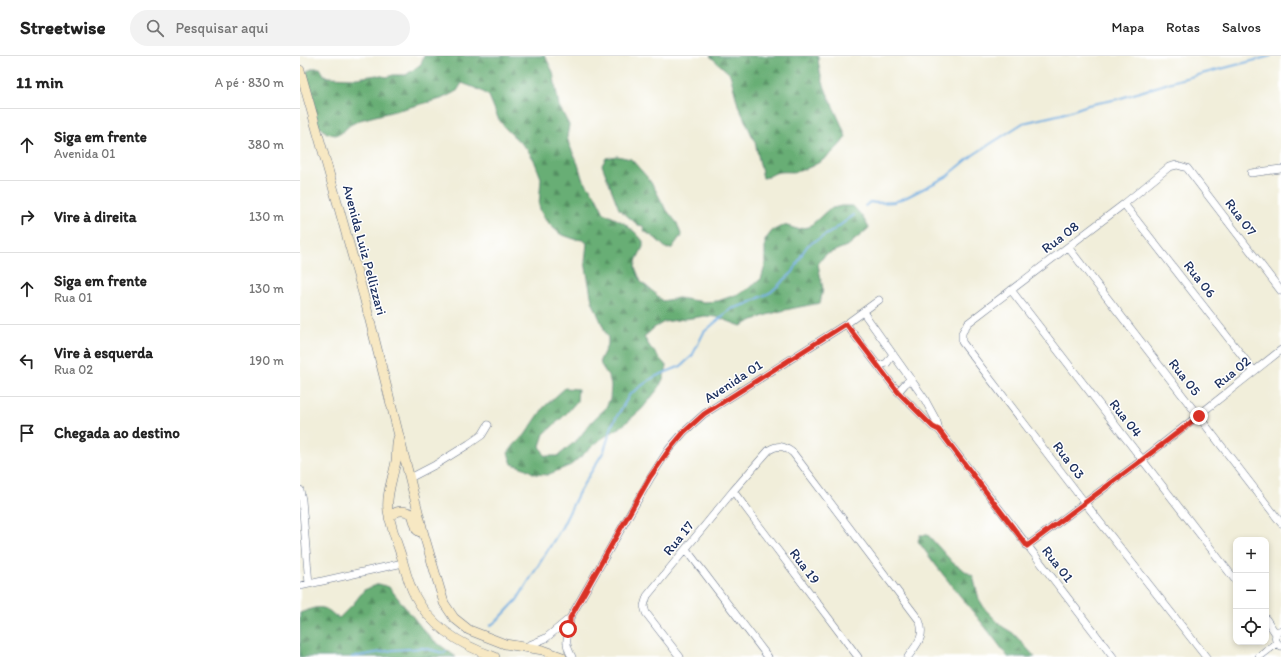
<!DOCTYPE html>
<html lang="pt">
<head>
<meta charset="utf-8">
<style>
  body { margin:0; font-family:Itim,sans-serif; background:#f2f2f2; color:#222 }
  .controls { position:absolute; right:12px; bottom:12px; display:grid; overflow:hidden; border-radius:8px; box-shadow:0 2px 6px #0003 }
  .controls button { width:36px; height:36px; display:grid; place-items:center; padding:0; border:0; border-bottom:1px solid #e0e0e0; background:#fff; color:#222; font:20px sans-serif }
  .stop { position:absolute; width:12px; height:12px; margin:-9px; border:3px solid #d93025; border-radius:50%; background:#fff }
  .stop.end { background:#d93025; border-color:#fff; box-shadow:0 1px 4px #0008 }
  .list { margin:0; padding:0; list-style:none }
  h2 { display:flex; justify-content:space-between; align-items:center; height:52px; margin:0; padding:0 16px; font-size:17px }
  h2 small { font-size:13px; font-weight:400; color:#767676 }
  .list li { display:grid; grid-template-columns:26px 1fr auto; gap:12px; align-items:center; box-sizing:border-box; height:72px; padding:0 16px; border-top:1px solid #e0e0e0 }
  .list b { display:block; font-size:15px; white-space:nowrap }
  .list p { margin:0; font-size:13px; white-space:nowrap; color:#767676 }
  .list em { font-size:13px; font-style:normal; color:#767676 }
  .icon { flex:none; width:22px; height:22px; fill:none; stroke:currentColor; stroke-width:2; stroke-linecap:round; stroke-linejoin:round }
  .map { position:relative; flex:none; width:981px; height:601px; overflow:hidden }
  header { display:flex; align-items:center; gap:24px; box-sizing:border-box; height:56px; padding:0 20px; background:#fff; border-bottom:1px solid #e0e0e0 }
  header strong { font-size:19px }
  nav { display:flex; gap:22px; margin-inline-start:auto; font-size:14px }
  .search { width:280px; height:36px; background:#f2f2f2; display:flex; align-items:center; gap:10px; box-sizing:border-box; padding:0 14px; border-radius:22px; color:#767676; font-size:15px }
  main { display:flex }
  aside { flex:1; background:#fff }
  .map>svg:first-child { display:block }
  .forest { fill:url(#forest-firs); stroke:#416e69 }
  .lines { fill:none; stroke-linecap:round; stroke-linejoin:round }
  .stream { stroke:#6face1; stroke-width:2 }
  .street-casing { stroke:#667289; stroke-width:8 }
  .secondary-casing { stroke:#667289; stroke-width:10 }
  .street { stroke:#fff; stroke-width:7 }
  .secondary { stroke:#f7e8c3; stroke-width:9 }
  .route { stroke:#d93025; stroke-width:5 }
  .labels { text-anchor:middle; stroke-width:3; stroke-linejoin:round; paint-order:stroke }
  .street-label { font-size:14px; fill:#1b2f5e; stroke:#fff }
</style>
</head>
<body>
<header>
<strong>Streetwise</strong>
<div class="search"><svg class="icon" aria-label="search" viewBox="0 0 24 24"><circle cx="10" cy="10" r="6"/><path d="M15 15l6 6"/></svg>Pesquisar aqui</div>
<nav><a>Mapa</a><a>Rotas</a><a>Salvos</a></nav>
</header>
<main>
<aside>
<h2>11 min<small>A pé · 830 m</small></h2>
<ul class="list">
<li><svg class="icon" aria-label="ahead" viewBox="0 0 24 24"><path d="M12 20V5M6 11l6-6 6 6"/></svg><div><b>Siga em frente</b><p>Avenida 01</p></div><em>380 m</em></li>
<li><svg class="icon" aria-label="right" viewBox="0 0 24 24"><path d="M7 20v-9h11M14 6l5 5-5 5"/></svg><div><b>Vire à direita</b></div><em>130 m</em></li>
<li><svg class="icon" aria-label="ahead" viewBox="0 0 24 24"><path d="M12 20V5M6 11l6-6 6 6"/></svg><div><b>Siga em frente</b><p>Rua 01</p></div><em>130 m</em></li>
<li><svg class="icon" aria-label="left" viewBox="0 0 24 24"><path d="M17 20v-9H6M10 6l-5 5 5 5"/></svg><div><b>Vire à esquerda</b><p>Rua 02</p></div><em>190 m</em></li>
<li><svg class="icon" aria-label="arrive" viewBox="0 0 24 24"><path d="M6 21V4h12l-3 4 3 4H6"/></svg><div><b>Chegada ao destino</b></div></li>
</ul>
</aside>
<div class="map">
<svg width="981" height="601" viewBox="0 0 981 601">
  <defs>
    <pattern id="forest-firs" width="22" height="20" patternUnits="userSpaceOnUse"><rect width="22" height="20" fill="#67ae74"/><path d="M5 1l3.5 6h-7zM16 11l3.5 6h-7z" fill="#548e62"/></pattern>
  </defs>
  <rect width="100%" height="100%" fill="#fff"/>
  <filter id="ink" filterUnits="userSpaceOnUse"><feTurbulence type="fractalNoise" baseFrequency=".025" numOctaves="2"/><feDisplacementMap in="SourceGraphic" scale="8" xChannelSelector="R" yChannelSelector="G"/><feConvolveMatrix kernelMatrix="1 2 1 2 8 2 1 2 1" color-interpolation-filters="sRGB"/></filter>
  <filter id="wash" filterUnits="userSpaceOnUse"><feTurbulence type="fractalNoise" baseFrequency=".012" numOctaves="4" result="noise"/><feDisplacementMap in="SourceGraphic" scale="16" xChannelSelector="R" yChannelSelector="G"/><feGaussianBlur stdDeviation="0.9" result="paint"/><feColorMatrix in="noise" values="0 0 0 0 0 0 0 0 0 0 0 0 0 0 0 0 0 1.4 0 .05"/><feComposite in="paint" operator="in"/></filter>
  <g filter="url(#wash)">
    <rect width="100%" height="100%" fill="#f1eeda"/>
    <!-- forest -->
    <path class="forest" d="M 124,0 L 245,0 L 253,16 L 259,50 L 269,69 L 267,81 L 269,88 L 278,108 L 282,122 L 295,139 L 304,157 L 324,167 L 336,177 L 343,185 L 343,191 L 337,203 L 335,211 L 341,226 L 356,238 L 362,245 L 378,242 L 404,246 L 418,245 L 441,237 L 451,231 L 461,223 L 465,210 L 465,184 L 472,175 L 484,169 L 497,173 L 509,171 L 529,153 L 541,150 L 553,150 L 562,160 L 569,172 L 549,189 L 525,199 L 518,208 L 523,233 L 520,247 C 495,252 463,257 441,270 L 417,261 L 405,260 L 364,266 L 354,272 L 344,281 L 350,291 L 367,311 L 363,323 L 358,333 L 342,353 L 322,370 L 301,383 L 271,409 L 247,419 L 235,418 L 224,412 L 212,408 L 208,397 L 215,388 L 225,379 L 244,351 L 265,332 L 278,333 L 277,345 L 265,359 L 244,378 L 240,390 L 245,400 L 258,400 L 278,383 L 293,364 L 305,353 L 310,343 L 311,330 L 309,321 L 301,309 L 300,304 L 308,288 L 308,282 L 292,245 L 285,206 L 287,187 L 283,184 L 274,183 L 260,178 L 246,165 L 241,156 L 239,150 L 241,122 L 234,104 L 227,93 L 205,72 L 198,62 L 189,40 L 180,34 L 162,27 L 157,35 L 141,43 L 60,64 L 50,69 L 40,78 L 35,79 L 27,77 L 17,69 L 5,26 L 7,15 L 14,12 L 20,12 L 24,19 L 28,21 L 57,22 L 77,19 L 87,21 L 93,19 L 106,19 L 121,8 Z
      M 410,0 L 518,0 C 519,30 537,54 546,81 C 535,97 518,110 499,115 C 493,117 486,115 480,116 C 474,116 469,122 463,122 L 455,86 L 438,49 L 430,18 Z
      M 317,100 L 331,103 L 347,121 L 354,131 L 365,152 L 377,167 L 382,181 L 380,181 L 372,192 L 367,193 L 355,182 L 344,175 L 343,170 L 338,169 L 319,153 L 302,109 L 306,102 Z
      M 620,479 L 628,479 L 653,507 L 673,520 L 679,543 L 685,553 L 703,571 L 713,577 L 735,601 L 708,601 C 679,561 646,525 618,485 Z
      M 79,528 L 89,531 L 121,571 L 132,583 L 156,601 L 0,601 L 0,557 C 8,554 18,549 26,553 C 31,555 34,560 39,562 L 54,547 L 64,534 Z"/>
    <g class="lines">
      <!-- stream -->
      <path class="stream" d="M 565,150 L 570,146 L 576,147 L 594,146 L 607,141 L 646,121 L 673,99 L 723,67 L 762,58 L 788,49 L 818,43 L 878,24 L 971,0
        M 190,570 L 200,562 L 217,544 L 262,471 L 280,434 L 304,395 L 313,367 L 330,338 L 354,321 L 381,310 L 392,300 L 404,276 L 431,253 L 447,248 L 471,236 L 493,216 L 503,196 L 508,189 L 531,176 L 554,159
        M 52,601 L 93,594 L 123,592 L 144,597 L 146,595"/>
    </g>
  </g>
  <g filter="url(#ink)">
    <g class="lines">
      <defs>
        <path id="street" d="M 951,117 L 981,113
          M 824,148 L 954,315
          M 768,191 L 981,467
          M 711,234 L 936,525
          M 563,256 L 624,342 L 637,366 L 639,374 L 813,601
          M 546,268 L 598,336 L 633,371 L 639,374
          M 578,310 L 587,307 L 593,298
          M 598,336 L 605,328 L 611,323
          M 110,422 L 135,409 L 169,388 L 182,379 L 188,369
          M 0,434 L 2,444 L 9,528
          M 433,435 L 558,601
          M 727,490 L 842,404 L 981,294
          M 386,493 L 468,601
          M 0,530 L 103,507
          M 270,562 C 271,579 261,581 272,601
          M 966,563 L 976,578
          M 981,574 C 973,578 974,586 981,590
          M 225,591 L 246,582 L 270,562 L 351,421 L 369,393 L 384,376 L 404,358 L 546,268 L 579,244
          M 380,601 L 346,557 L 344,550 L 347,540 L 433,435 L 469,394 C 479,388 484,390 493,397 L 619,564 C 626,580 617,588 608,601
          M 906,601 L 785,447 L 662,286 L 662,277 L 668,267 L 824,148 L 869,111 L 877,109 L 887,112 L 981,235
          M 959,601 L 977,587"/>
        <path id="secondary" d="M 0,14 L 64,241 L 124,479 L 144,547 L 154,562 L 169,574 L 205,588 L 243,594 L 262,601
          M 98,382 C 96,390 97,397 96,405 C 93,422 86,438 88,455 C 91,470 96,485 101,499 C 105,513 108,527 115,540 C 131,571 163,590 195,601
          M 89,462 C 95,454 103,453 112,458 L 117,474 L 120,476"/>
      </defs>
      <!-- street casing -->
      <use href="#street" class="street-casing"/>
      <!-- secondary casing -->
      <use href="#secondary" class="secondary-casing"/>
      <!-- street -->
      <use href="#street" class="street"/>
      <!-- secondary -->
      <use href="#secondary" class="secondary"/>
    </g>
  </g>
  <g class="lines" filter="url(#ink)">
    <!-- route -->
    <path class="route" d="M 268,573 L 270,568 L 270,562 L 350,421 L 369,394 L 384,376 L 404,358 L 546,268 L 598,336 L 633,371 L 639,374 L 727,490 L 842,404 L 899,360"/>
  </g>
  <g class="labels">
    <!-- street labels -->
    <g class="street-label">
      <text transform="translate(941 161) rotate(53)" y="5">Rua 07</text>
      <text transform="translate(760 181) rotate(-37)" y="5">Rua 08</text>
      <text transform="translate(65 194) rotate(75)" y="5">Avenida Luiz Pellizzari</text>
      <text transform="translate(900 223) rotate(52)" y="5">Rua 06</text>
      <text transform="translate(932 316) rotate(-39)" y="5">Rua 02</text>
      <text transform="translate(885 321) rotate(52)" y="5">Rua 05</text>
      <text transform="translate(433 325) rotate(-33)" y="5">Avenida 01</text>
      <text transform="translate(826 362) rotate(52)" y="5">Rua 04</text>
      <text transform="translate(769 404) rotate(53)" y="5">Rua 03</text>
      <text transform="translate(378 482) rotate(-51)" y="5">Rua 17</text>
      <text transform="translate(758 508) rotate(52)" y="5">Rua 01</text>
      <text transform="translate(505 510) rotate(53)" y="5">Rua 19</text>
    </g>
  </g>
</svg>
<div class="controls">
<button>+</button>
<button>−</button>
<button><svg class="icon" aria-label="locate" viewBox="0 0 24 24"><circle cx="12" cy="12" r="6"/><path d="M12 2v4M12 18v4M2 12h4M18 12h4"/></svg></button>
</div>
<div class="stop" style="left:268px;top:573px"></div>
<div class="stop end" style="left:899px;top:360px"></div>
</div>
</main>
</body>
</html>
